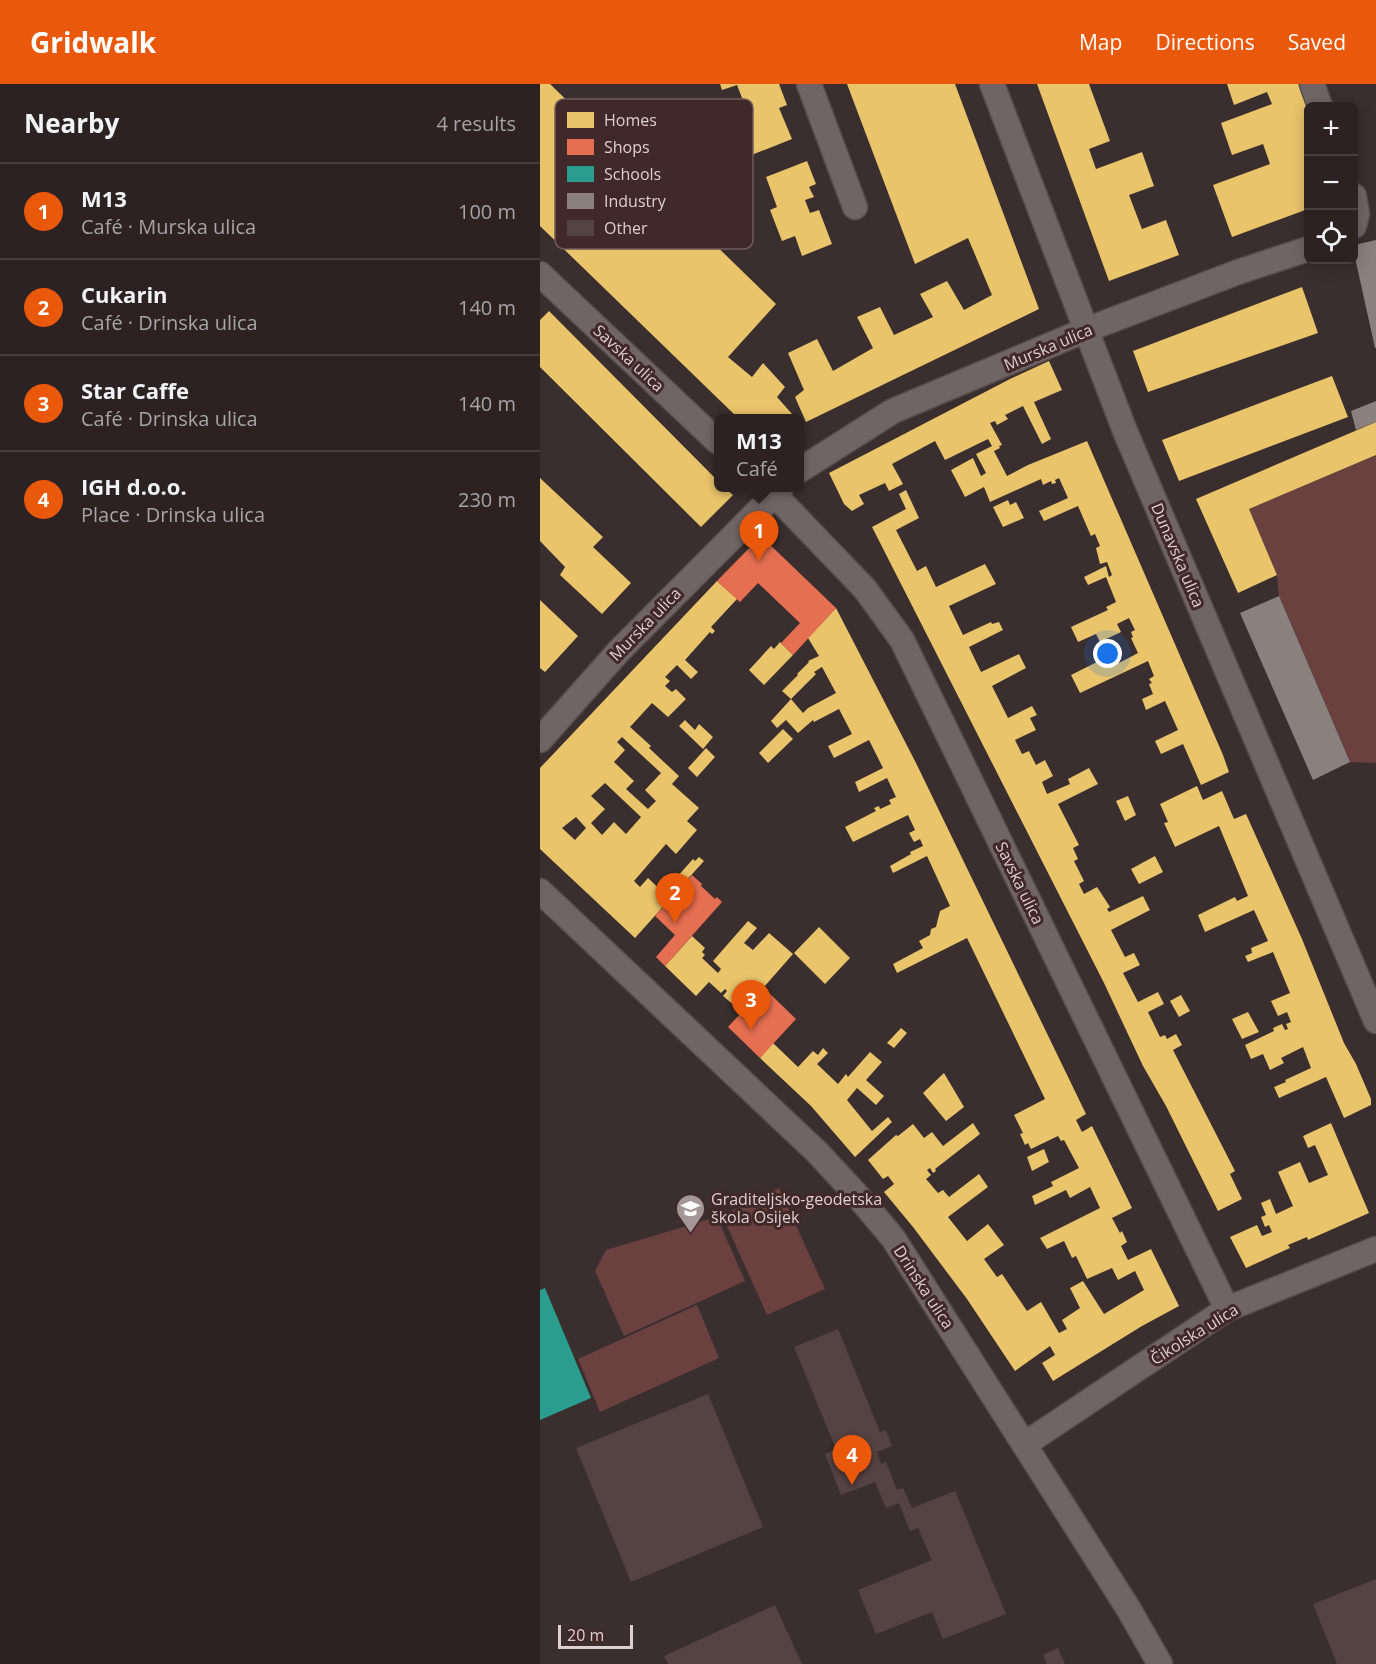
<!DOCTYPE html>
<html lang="en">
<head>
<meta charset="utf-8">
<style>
  body { margin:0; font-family:"Open Sans",sans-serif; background:#342a2a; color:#f1f3f6 }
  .controls { position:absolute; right:18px; top:18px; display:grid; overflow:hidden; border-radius:9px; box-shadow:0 3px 15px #0003 }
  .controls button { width:54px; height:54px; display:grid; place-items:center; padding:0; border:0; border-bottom:2px solid #483f40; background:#2c2222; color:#f1f3f6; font:30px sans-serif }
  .scale { position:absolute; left:18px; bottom:15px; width:75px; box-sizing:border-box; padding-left:6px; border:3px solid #dfd0cf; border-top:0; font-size:16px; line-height:21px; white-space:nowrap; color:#dfd0cf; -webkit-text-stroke:4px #402928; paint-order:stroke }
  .you { position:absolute; left:568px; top:570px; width:21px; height:21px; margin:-15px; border:4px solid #fff; border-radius:50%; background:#1a73e8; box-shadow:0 0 0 9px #1a73e833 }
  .badge { display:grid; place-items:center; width:39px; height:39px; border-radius:50%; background:#ea580c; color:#fff; font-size:20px; font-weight:700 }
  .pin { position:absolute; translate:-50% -50px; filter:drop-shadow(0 2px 3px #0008) }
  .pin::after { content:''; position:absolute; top:32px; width:21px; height:18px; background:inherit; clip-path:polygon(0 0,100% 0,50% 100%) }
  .popup { position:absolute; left:174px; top:330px; width:90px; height:78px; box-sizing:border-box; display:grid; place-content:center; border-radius:9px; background:#2c2222; filter:drop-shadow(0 2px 4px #0005); font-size:20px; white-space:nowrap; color:#a6a4a5 }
  .popup b { font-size:22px; color:#f1f3f6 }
  .popup::after { content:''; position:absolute; left:50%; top:100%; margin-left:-12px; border:12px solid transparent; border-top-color:#2c2222 }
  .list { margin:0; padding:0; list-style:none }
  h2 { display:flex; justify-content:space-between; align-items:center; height:78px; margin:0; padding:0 24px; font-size:26px }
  h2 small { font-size:20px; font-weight:400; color:#a6a4a5 }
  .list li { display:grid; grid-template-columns:39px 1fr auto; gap:18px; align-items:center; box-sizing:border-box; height:96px; padding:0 24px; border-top:2px solid #483f40 }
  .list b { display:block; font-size:22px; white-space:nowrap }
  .list p { margin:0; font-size:20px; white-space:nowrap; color:#a6a4a5 }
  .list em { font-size:20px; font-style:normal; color:#a6a4a5 }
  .icon { flex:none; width:33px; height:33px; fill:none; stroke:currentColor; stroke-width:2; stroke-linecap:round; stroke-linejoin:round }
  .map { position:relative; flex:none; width:836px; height:1580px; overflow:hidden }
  header { display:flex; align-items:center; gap:36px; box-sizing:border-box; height:84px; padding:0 30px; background:#ea580c; color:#fff }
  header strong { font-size:28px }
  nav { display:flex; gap:33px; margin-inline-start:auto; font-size:21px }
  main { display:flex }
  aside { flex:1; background:#2c2222 }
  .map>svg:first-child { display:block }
  .green { fill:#6b4140 }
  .homes { fill:#e9c46a; fill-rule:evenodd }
  .shops { fill:#e76f51 }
  .schools { fill:#2a9d8f }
  .industry { fill:#8a817c }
  .building { fill:#554343 }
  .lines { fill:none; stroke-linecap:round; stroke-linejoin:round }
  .street-casing { stroke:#564c4c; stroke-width:27 }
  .street { stroke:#706564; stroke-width:24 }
  .labels { text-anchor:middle; stroke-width:6; stroke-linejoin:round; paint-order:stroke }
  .street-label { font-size:16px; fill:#dfd0cf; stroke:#402928 }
  .poi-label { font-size:16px; fill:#dfd0cf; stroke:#402928; text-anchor:start }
  .key { fill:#402928; stroke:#705b5a; stroke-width:1.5 }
  .key-label { font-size:16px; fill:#dfd0cf }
</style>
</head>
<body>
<header>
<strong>Gridwalk</strong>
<nav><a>Map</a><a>Directions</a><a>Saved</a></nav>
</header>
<main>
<aside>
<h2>Nearby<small>4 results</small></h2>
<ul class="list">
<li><span class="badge">1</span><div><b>M13</b><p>Café · Murska ulica</p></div><em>100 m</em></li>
<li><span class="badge">2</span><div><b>Cukarin</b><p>Café · Drinska ulica</p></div><em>140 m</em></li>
<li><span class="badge">3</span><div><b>Star Caffe</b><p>Café · Drinska ulica</p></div><em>140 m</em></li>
<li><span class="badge">4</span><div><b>IGH d.o.o.</b><p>Place · Drinska ulica</p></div><em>230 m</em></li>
</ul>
</aside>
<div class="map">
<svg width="836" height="1580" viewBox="0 0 836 1580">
  <rect width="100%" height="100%" fill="#3a2e2e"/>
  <!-- green -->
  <path class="green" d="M 836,371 L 836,679 L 810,678 L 739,512 L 737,491 L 709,425 Z
    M 239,1104 L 285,1205 L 227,1231 L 182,1131 Z
    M 177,1133 L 205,1197 L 84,1252 L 55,1187 L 66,1166 Z
    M 157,1221 L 179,1274 L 60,1328 L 38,1275 Z"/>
  <!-- homes -->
  <path class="homes" d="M 0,0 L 10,0 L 236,220 L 188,273 L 212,293 L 223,279 L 245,303 L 237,313 L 252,330 L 249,334 L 198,334 L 0,142 Z
    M 180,0 L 239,0 L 247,21 L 239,24 L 252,55 L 204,74 L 185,27 L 204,19 L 197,1 L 182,6 Z
    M 307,0 L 415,0 L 499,225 L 266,338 L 255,313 L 264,306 L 248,269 L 277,255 L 293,287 L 333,264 L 317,233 L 340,223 L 354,251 L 393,233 L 380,210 L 407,197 L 424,226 L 452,211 L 428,154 L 375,180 Z
    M 497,0 L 549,0 L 570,57 L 549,65 L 556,85 L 602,68 L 614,102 L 589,111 L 602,145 L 626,136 L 639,171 L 569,197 Z
    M 687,0 L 762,0 L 768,22 L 768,125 L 692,153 L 673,101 L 730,80 L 723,60 L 692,71 L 681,39 L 732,20 L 727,8 L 694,21 Z
    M 267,77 L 276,100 L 269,103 L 274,113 L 265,116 L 270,129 L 279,126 L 292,160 L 262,172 L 255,152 L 242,157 L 230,126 L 237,123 L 226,93 Z
    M 762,203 L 778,249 L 608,308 L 593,267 Z
    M 9,227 L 178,397 L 178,404 L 185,404 L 193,411 L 161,443 L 0,283 L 0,236 Z
    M 509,277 L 522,306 L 494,318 L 511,355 L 502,360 L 483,322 L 465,331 L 468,335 L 457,341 L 455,337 L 450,339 L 462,361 L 459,362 L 460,364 L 454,367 L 467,392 L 488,381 L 547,357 L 683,671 L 689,688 L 661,701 L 643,660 L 621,670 L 615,657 L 638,646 L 625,617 L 606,626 L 602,615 L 613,610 L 609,600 L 612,599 L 609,595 L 614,592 L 608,577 L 540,609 L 531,591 L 575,569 L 579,579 L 598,569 L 591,554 L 593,553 L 591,548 L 595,546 L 589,534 L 577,540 L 581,548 L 560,558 L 556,550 L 538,558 L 531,543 L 568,526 L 566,523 L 576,518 L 566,493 L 548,501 L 544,493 L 566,482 L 569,493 L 572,491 L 567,478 L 560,480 L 556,464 L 560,462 L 555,450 L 551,452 L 538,422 L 504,437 L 499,427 L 528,414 L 519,394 L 515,396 L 516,399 L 512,400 L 511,397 L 503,401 L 501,395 L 450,418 L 444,403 L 425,413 L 411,386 L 433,374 L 441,392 L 446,389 L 436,370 L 452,362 L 448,355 L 405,376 L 395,357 L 352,380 L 363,400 L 349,407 L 345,399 L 319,411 L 324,420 L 312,427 L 304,420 L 289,389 L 470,295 Z
    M 792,292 L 808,333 L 639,397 L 622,356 Z
    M 836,338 L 836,371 L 709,425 L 737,491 L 698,509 L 656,415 Z
    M 0,394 L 63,453 L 53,463 L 91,499 L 62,530 L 20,491 L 25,483 L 0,457 Z
    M 366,406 L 379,434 L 356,446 L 377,487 L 386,482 L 396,503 L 445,480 L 456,500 L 409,522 L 423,551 L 451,538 L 452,540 L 459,538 L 463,546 L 429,563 L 441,588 L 479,570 L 486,584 L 452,602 L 468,634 L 492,622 L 497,631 L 490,634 L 496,646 L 475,656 L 482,670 L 489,667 L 496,681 L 505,676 L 513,692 L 502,698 L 507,710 L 530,700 L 528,695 L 549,684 L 558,700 L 518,720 L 539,761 L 533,764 L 538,775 L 534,777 L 544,797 L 539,800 L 544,810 L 557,803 L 570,823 L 567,825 L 569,828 L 603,812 L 610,826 L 571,846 L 585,873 L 594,869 L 600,881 L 583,889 L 598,918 L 618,908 L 624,920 L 608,928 L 620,953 L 625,951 L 627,955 L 636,950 L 642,961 L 633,966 L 695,1087 L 690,1090 L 702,1115 L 678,1127 L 626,1022 L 603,982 L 564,899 L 332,443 L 366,425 L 359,410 Z
    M 468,416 L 470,421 L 476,418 L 484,434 L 463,443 L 453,423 Z
    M 177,497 L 197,515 L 171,543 L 175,547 L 172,550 L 170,548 L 145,576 L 158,588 L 151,595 L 137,581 L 125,593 L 130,597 L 125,602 L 132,608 L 136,605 L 146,615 L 128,633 L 112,619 L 90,643 L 111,662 L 109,664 L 139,692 L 132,700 L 159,724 L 147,737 L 157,746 L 136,770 L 126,760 L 94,797 L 100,803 L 108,794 L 130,815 L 95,854 L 0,765 L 0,684 ZM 82,653 L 121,689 L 105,706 L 116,717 L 108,725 L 86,705 L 94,697 L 74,678 L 85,666 L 77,658 ZM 65,699 L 101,733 L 86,750 L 74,738 L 62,751 L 51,739 L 65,725 L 51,712 ZM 36,733 L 46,744 L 35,756 L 22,744 Z
    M 0,516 L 38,552 L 5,588 L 0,584 Z
    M 296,524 L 376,679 L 546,1030 L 536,1036 L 542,1048 L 552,1042 L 592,1124 L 572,1134 L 580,1149 L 582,1147 L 587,1158 L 581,1162 L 588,1176 L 611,1165 L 639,1222 L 602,1242 L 513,1297 L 502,1279 L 515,1271 L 510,1262 L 475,1287 L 427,1215 L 373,1143 L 344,1108 L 354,1100 L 348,1092 L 343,1095 L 328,1076 L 356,1051 L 358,1052 L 373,1040 L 384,1054 L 392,1048 L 403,1062 L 433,1039 L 440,1050 L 395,1085 L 396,1087 L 393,1089 L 390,1084 L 387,1086 L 391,1091 L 386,1095 L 398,1109 L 403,1106 L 409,1113 L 439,1090 L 448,1103 L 408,1133 L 427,1157 L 448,1140 L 464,1161 L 444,1175 L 457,1193 L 462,1190 L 487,1227 L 501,1218 L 519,1249 L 527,1245 L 522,1236 L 540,1224 L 530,1204 L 543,1197 L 564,1230 L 604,1206 L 595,1187 L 578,1196 L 572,1184 L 547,1195 L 536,1172 L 532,1174 L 524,1157 L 507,1165 L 500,1154 L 560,1124 L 550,1103 L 530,1114 L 526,1106 L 495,1121 L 492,1112 L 513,1102 L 511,1098 L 539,1084 L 524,1056 L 521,1057 L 518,1052 L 491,1065 L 488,1059 L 485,1061 L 480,1050 L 483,1049 L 474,1031 L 505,1015 L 427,854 L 357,889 L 353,880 L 383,864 L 379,857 L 390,851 L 391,845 L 396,843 L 400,827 L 410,822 L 387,772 L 353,789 L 350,782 L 371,770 L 370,768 L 383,762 L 380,755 L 374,758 L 369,749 L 375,746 L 368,731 L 313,758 L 305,743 L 336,727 L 334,724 L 339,722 L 340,725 L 351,720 L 349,716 L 356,713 L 347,694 L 319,708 L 315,698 L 343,684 L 329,656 L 294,674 L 288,662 L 312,650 L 299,625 L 274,638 L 273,636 L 258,649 L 246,636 L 237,644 L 231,637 L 251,615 L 242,607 L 258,591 L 257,590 L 269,578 L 268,577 L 279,572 L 268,554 ZM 282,583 L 296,609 L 268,624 L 263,629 L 251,615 L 276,590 L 274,588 Z
    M 240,558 L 253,571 L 224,601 L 209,586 L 231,562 L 234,565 Z
    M 145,636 L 155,646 L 159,640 L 173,653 L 163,665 L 139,642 Z
    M 243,645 L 253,655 L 228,679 L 219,669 Z
    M 166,664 L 175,673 L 157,693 L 148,684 Z
    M 657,702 L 663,716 L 682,707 L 694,735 L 706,730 L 762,855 L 804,959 L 816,980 L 831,1015 L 831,1021 L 804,1034 L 786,993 L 739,1014 L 734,1003 L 746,998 L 745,996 L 771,984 L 763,963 L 741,974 L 744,979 L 730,986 L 723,970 L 711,975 L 705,961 L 734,947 L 733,944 L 742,940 L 745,946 L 748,945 L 746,940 L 751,938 L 747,928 L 738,932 L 731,917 L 750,909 L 733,868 L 708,878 L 705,872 L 712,869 L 711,864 L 728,857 L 714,826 L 665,848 L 658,831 L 695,813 L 697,817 L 708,812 L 679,742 L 635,763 L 624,739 L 628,738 L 620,720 Z
    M 588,712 L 596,731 L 585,737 L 576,717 Z
    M 615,772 L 623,788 L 599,800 L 591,785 Z
    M 159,773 L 164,777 L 136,808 L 129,802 L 153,775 L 155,777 Z
    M 208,837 L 217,844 L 204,859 L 213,866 L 229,849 L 253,870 L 202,928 L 183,912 L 187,907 L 185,905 L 181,909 L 169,898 L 156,912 L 125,882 L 152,852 L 165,864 L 162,868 L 165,871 L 162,874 L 178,889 L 181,885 L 173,877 Z
    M 279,843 L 310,874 L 285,900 L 254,869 Z
    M 641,911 L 650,927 L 639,933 L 630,917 Z
    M 708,928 L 719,948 L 702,955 L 692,935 Z
    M 361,944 L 367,949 L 354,964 L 347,959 Z
    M 233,959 L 258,983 L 273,967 L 278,971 L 283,964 L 288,969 L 277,980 L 298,1000 L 306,990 L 308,993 L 330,968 L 342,978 L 326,996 L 344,1012 L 336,1021 L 317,1004 L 307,1016 L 332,1047 L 348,1033 L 352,1038 L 315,1073 L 271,1022 L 220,974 Z
    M 404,989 L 424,1023 L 406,1037 L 383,1009 Z
    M 791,1039 L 829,1129 L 768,1156 L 767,1153 L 748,1161 L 750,1164 L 706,1184 L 690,1153 L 717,1141 L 722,1152 L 732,1148 L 729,1141 L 725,1143 L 721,1133 L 726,1131 L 721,1119 L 730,1115 L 736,1130 L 753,1122 L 738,1088 L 760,1078 L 769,1099 L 788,1091 L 775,1061 L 768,1064 L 763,1052 Z
    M 504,1065 L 509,1078 L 492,1087 L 487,1073 Z"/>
  <!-- shops -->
  <path class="shops" d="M 224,455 L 296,524 L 253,571 L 241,559 L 260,539 L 218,499 L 200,518 L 177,497 L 217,456 Z
    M 152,791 L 162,800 L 161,802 L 175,815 L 177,813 L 182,818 L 125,882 L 116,873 L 135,851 L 115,832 Z
    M 224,904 L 256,935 L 220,974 L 188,943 Z"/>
  <!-- schools -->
  <path class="schools" d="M 5,1204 L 51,1314 L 0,1336 L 0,1206 Z"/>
  <!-- industry -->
  <path class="industry" d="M 836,156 L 836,264 L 835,264 L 814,169 L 814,161 Z
    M 836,317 L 836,338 L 816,346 L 811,327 Z
    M 739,512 L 810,678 L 773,696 L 700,529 Z"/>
  <!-- building -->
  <path class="building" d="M 298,1245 L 340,1348 L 346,1346 L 352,1362 L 337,1368 L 341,1380 L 346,1378 L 357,1406 L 363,1404 L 372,1424 L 415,1407 L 466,1530 L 403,1555 L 392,1528 L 336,1550 L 318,1506 L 392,1476 L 378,1444 L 370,1447 L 359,1419 L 346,1424 L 335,1398 L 301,1411 L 285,1370 L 296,1365 L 254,1263 Z
    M 168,1310 L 223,1443 L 91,1498 L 36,1364 Z
    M 836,1495 L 836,1580 L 797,1580 L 773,1520 Z
    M 235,1521 L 262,1580 L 128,1580 L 124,1572 Z
    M 518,1564 L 525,1580 L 507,1580 L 503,1571 Z"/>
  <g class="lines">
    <defs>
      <path id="street" d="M 269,0 L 315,123
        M 452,0 L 585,347 L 836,937
        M 772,0 L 780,22
        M 814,112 L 817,130 L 814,142
        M 0,190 L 178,358
        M 260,386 L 353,327 L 546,246 L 698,188 L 768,165
        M 228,404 L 325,505 L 362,556 L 687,1225
        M 0,656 L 78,568 L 241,404
        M 0,807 L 277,1068 L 315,1109 L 353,1154 L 588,1524 L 620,1580
        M 485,1360 L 687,1225 L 836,1165"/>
    </defs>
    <!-- street casing -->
    <use href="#street" class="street-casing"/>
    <!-- street -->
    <use href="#street" class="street"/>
  </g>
  <!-- icons -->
  <defs>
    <symbol id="school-pin" viewBox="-11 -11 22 30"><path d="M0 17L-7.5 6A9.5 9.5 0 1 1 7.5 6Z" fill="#a59797" stroke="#402928"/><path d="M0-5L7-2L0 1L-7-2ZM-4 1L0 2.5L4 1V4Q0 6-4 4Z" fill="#fff"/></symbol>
  </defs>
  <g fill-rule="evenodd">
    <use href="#school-pin" x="134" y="1108" width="33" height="45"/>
  </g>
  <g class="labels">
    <!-- street labels -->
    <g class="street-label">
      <text transform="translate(508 263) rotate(-23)" y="6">Murska ulica</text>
      <text transform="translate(89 274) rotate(43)" y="6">Savska ulica</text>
      <text transform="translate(638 471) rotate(67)" y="6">Dunavska ulica</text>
      <text transform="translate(105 540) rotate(-46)" y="6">Murska ulica</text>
      <text transform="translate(480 799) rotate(64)" y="6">Savska ulica</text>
      <text transform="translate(384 1203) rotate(57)" y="6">Drinska ulica</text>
      <text transform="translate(654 1250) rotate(-32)" y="6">Čikolska ulica</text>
    </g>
    <!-- poi labels -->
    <g class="poi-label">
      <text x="171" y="1121">Graditeljsko-geodetska<tspan x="171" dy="18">škola Osijek</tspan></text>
    </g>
  </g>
  <!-- legend -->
  <rect x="15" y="15" width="198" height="150" rx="9" class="key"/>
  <rect x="27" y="28" width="27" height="16" fill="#e9c46a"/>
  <rect x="27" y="55" width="27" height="16" fill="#e76f51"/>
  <rect x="27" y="82" width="27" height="16" fill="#2a9d8f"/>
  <rect x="27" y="109" width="27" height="16" fill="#8a817c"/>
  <rect x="27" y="136" width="27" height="16" fill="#554343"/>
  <g class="key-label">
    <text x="64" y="42">Homes</text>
    <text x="64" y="69">Shops</text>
    <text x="64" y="96">Schools</text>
    <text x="64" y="123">Industry</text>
    <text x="64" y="150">Other</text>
  </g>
</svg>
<div class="controls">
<button>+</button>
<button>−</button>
<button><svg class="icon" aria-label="locate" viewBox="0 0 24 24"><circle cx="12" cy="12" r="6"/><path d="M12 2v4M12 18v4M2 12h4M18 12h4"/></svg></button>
</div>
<div class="scale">20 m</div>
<div class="you"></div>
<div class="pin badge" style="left:219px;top:477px">1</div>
<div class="popup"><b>M13</b>Café</div>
<div class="pin badge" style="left:135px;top:839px">2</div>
<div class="pin badge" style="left:211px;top:946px">3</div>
<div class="pin badge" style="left:312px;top:1401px">4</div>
</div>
</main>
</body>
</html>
